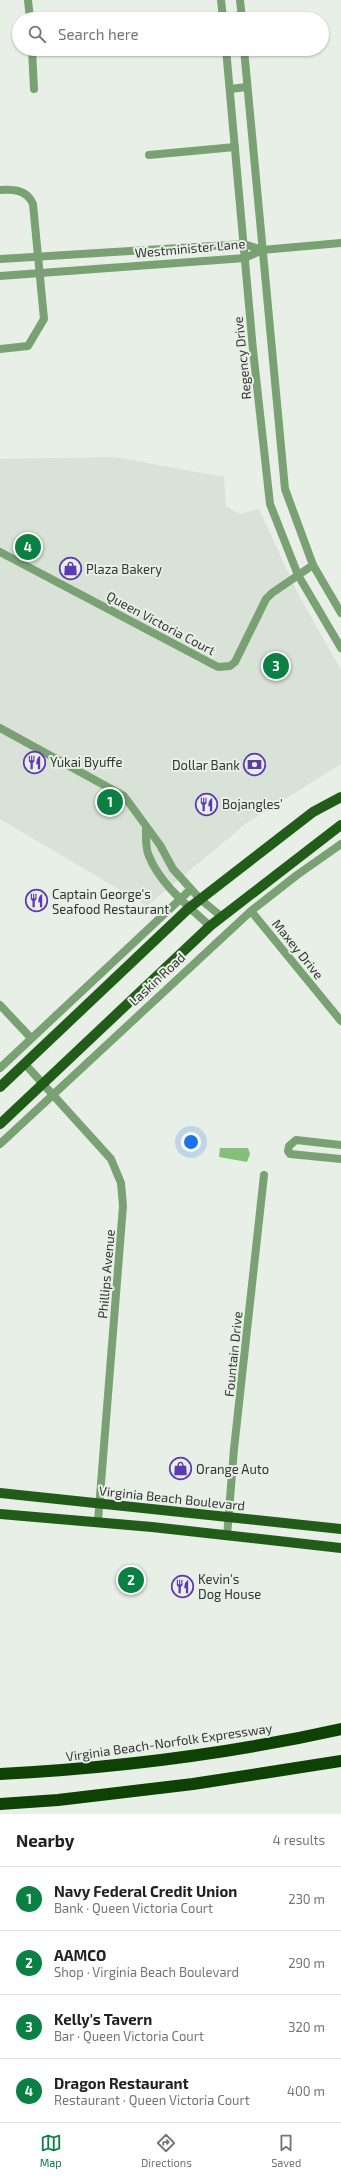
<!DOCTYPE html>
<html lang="en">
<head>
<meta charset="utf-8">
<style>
  body { margin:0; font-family:"Exo 2",sans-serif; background:#f6f6f6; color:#202124 }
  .you { position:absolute; left:191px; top:1142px; width:14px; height:14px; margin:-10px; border:3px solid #fff; border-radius:50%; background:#1a73e8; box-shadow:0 0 0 6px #1a73e833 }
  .badge { display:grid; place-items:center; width:26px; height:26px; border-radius:50%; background:#0b8043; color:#fff; font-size:13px; font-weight:700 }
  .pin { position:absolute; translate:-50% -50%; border:2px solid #fff; box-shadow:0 1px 4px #0006 }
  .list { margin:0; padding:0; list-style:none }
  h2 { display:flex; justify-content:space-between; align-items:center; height:52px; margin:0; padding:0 16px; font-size:17px }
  h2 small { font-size:13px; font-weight:400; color:#757577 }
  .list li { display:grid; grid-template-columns:26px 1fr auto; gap:12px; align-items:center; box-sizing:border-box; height:64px; padding:0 16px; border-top:1px solid #e0e0e0 }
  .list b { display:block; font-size:15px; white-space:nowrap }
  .list p { margin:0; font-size:13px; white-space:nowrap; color:#757577 }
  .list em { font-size:13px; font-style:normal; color:#757577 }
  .icon { flex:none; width:22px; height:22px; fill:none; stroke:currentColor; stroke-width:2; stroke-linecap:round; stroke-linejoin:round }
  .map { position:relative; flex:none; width:341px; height:1814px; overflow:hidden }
  .search { position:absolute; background:#fff; box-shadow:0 1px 3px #0004; left:12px; right:12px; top:12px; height:44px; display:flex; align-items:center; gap:10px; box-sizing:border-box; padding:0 14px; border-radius:22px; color:#757577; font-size:15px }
  .sheet { height:308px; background:#fff }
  nav { display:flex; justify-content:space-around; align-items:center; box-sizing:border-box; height:56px; border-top:1px solid #e0e0e0; background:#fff; font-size:11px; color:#757577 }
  nav a { display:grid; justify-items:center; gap:2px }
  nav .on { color:#0b8043 }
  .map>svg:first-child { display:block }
  .built { fill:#d8e2d6 }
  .water { fill:#85c07b }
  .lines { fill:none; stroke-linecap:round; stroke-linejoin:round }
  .minor { stroke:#7aa174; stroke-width:8 }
  .tertiary { stroke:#7aa174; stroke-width:8 }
  .primary { stroke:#215d18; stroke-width:10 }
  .motorway { stroke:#0d4204; stroke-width:12 }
  .labels { text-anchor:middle; stroke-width:4; stroke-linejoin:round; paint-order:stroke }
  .street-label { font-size:13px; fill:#333533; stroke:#e8efe7 }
  .poi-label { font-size:13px; fill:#333533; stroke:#e8efe7; text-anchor:start }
</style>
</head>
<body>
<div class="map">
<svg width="341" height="1814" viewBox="0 0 341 1814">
  <rect width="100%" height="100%" fill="#e8efe7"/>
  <!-- built -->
  <path class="built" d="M 114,457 L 224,477 L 226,506 L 240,514 L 259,509 L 297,592 L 341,670 L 341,764 L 248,822 L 147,906 L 0,819 L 0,459 Z"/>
  <!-- water -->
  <path class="water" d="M 220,1148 L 248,1148 L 250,1154 L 247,1162 L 219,1157 Z"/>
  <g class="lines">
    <!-- minor -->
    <path class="minor" d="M 28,0 L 30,19
      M 32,49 L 34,89
      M 230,89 L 247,87
      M 149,155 L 235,147
      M 0,190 C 14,189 27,190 33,204 L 44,319 L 28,346 L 0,349
      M 262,250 L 341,243
      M 0,552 L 218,667 L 230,666 L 235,662 L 266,599 L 272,593 L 313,565
      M 0,728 L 124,796 L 160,845 L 173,869 L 200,899 L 222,917
      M 146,828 C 146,836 145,848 149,856 C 160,884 188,906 210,926
      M 251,911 L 341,1021
      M 0,1005 L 31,1038
      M 0,1068 L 191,889
      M 0,1144 L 251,911 L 297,875 L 341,844
      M 341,1145 L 296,1140 L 289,1146 L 288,1151 L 290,1154 L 341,1159
      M 227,1536 L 234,1449 L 264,1175"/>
    <!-- tertiary -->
    <path class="tertiary" d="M 221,0 L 223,19
      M 240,0 L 242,19
      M 226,49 L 253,350 L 270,504 L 298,575 L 341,648
      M 244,49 L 285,489 L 313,565 L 341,613
      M 0,259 L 244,244 L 262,250
      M 0,276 L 245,258 L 262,250
      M 25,1064 L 111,1159 L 121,1183 L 123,1206 L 98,1521"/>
    <!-- primary -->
    <path class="primary" d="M 0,1087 L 189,908 L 313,812 L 341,797
      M 0,1124 L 210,926 L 341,825
      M 0,1493 L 341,1529
      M 0,1514 L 152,1527 L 341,1548"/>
    <!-- motorway -->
    <path class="motorway" d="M 0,1774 C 114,1768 229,1754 341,1729
      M 0,1804 L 58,1800 L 193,1784 L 341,1761"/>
  </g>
  <!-- icons -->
  <defs>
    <symbol id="shop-ring" viewBox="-11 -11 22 22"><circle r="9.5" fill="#e8efe7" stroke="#5d3ab2" stroke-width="1.5"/><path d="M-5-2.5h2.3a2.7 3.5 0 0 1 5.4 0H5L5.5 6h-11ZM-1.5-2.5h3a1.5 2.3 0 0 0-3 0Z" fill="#5d3ab2"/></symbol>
    <symbol id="restaurant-ring" viewBox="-11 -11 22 22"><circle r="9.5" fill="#e8efe7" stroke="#5d3ab2" stroke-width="1.5"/><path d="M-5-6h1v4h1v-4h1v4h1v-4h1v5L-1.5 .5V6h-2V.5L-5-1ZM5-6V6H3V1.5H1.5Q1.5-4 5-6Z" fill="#5d3ab2"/></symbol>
    <symbol id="bank-ring" viewBox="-11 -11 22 22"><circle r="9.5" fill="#e8efe7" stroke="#5d3ab2" stroke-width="1.5"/><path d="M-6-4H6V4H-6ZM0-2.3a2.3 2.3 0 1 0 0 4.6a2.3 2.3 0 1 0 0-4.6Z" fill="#5d3ab2"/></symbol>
  </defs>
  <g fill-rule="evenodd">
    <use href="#shop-ring" x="58" y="556" width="25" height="25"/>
    <use href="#restaurant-ring" x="22" y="750" width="25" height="25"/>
    <use href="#bank-ring" x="242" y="752" width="25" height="25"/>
    <use href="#restaurant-ring" x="194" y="792" width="25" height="25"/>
    <use href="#restaurant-ring" x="24" y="888" width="25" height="25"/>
    <use href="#shop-ring" x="168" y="1456" width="25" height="25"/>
    <use href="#restaurant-ring" x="170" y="1574" width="25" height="25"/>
  </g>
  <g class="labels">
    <!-- street labels -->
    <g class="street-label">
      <text transform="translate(190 248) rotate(-5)" y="5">Westminister Lane</text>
      <text transform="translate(242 358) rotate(-96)" y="5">Regency Drive</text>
      <text transform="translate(161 623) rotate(28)" y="5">Queen Victoria Court</text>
      <text transform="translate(298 949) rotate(51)" y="5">Maxey Drive</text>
      <text transform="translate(157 979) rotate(-43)" y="5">Laskin Road</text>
      <text transform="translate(106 1274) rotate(-85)" y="5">Phillips Avenue</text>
      <text transform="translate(233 1354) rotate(-84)" y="5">Fountain Drive</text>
      <text transform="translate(172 1498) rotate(6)" y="5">Virginia Beach Boulevard</text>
      <text transform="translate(169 1742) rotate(-8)" y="5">Virginia Beach-Norfolk Expressway</text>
    </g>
    <!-- poi labels -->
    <g class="poi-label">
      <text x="86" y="574">Plaza Bakery</text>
      <text x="50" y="767">Yukai Byuffe</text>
      <text x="240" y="770" text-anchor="end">Dollar Bank</text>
      <text x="222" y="809">Bojangles'</text>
      <text x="52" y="899">Captain George's<tspan x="52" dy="15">Seafood Restaurant</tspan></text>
      <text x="196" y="1474">Orange Auto</text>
      <text x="198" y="1584">Kevin's<tspan x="198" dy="15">Dog House</tspan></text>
    </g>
  </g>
</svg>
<div class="you"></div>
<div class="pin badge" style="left:110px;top:802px">1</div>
<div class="pin badge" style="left:131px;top:1580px">2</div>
<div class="pin badge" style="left:276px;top:666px">3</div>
<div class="pin badge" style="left:28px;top:547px">4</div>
<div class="search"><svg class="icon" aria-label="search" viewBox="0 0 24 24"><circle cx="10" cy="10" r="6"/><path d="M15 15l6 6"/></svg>Search here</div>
</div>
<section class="sheet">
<h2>Nearby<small>4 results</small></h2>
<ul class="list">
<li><span class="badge">1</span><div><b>Navy Federal Credit Union</b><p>Bank · Queen Victoria Court</p></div><em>230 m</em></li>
<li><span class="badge">2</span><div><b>AAMCO</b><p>Shop · Virginia Beach Boulevard</p></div><em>290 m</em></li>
<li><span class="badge">3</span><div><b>Kelly's Tavern</b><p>Bar · Queen Victoria Court</p></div><em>320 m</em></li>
<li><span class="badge">4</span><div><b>Dragon Restaurant</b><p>Restaurant · Queen Victoria Court</p></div><em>400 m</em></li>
</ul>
</section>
<nav>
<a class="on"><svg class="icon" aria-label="map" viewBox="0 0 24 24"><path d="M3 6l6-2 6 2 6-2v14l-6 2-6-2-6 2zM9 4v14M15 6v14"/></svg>Map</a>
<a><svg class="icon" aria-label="directions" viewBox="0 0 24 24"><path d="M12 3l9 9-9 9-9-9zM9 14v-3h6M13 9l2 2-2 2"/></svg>Directions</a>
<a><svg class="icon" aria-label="saved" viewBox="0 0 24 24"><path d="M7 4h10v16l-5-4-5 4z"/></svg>Saved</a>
</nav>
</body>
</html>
